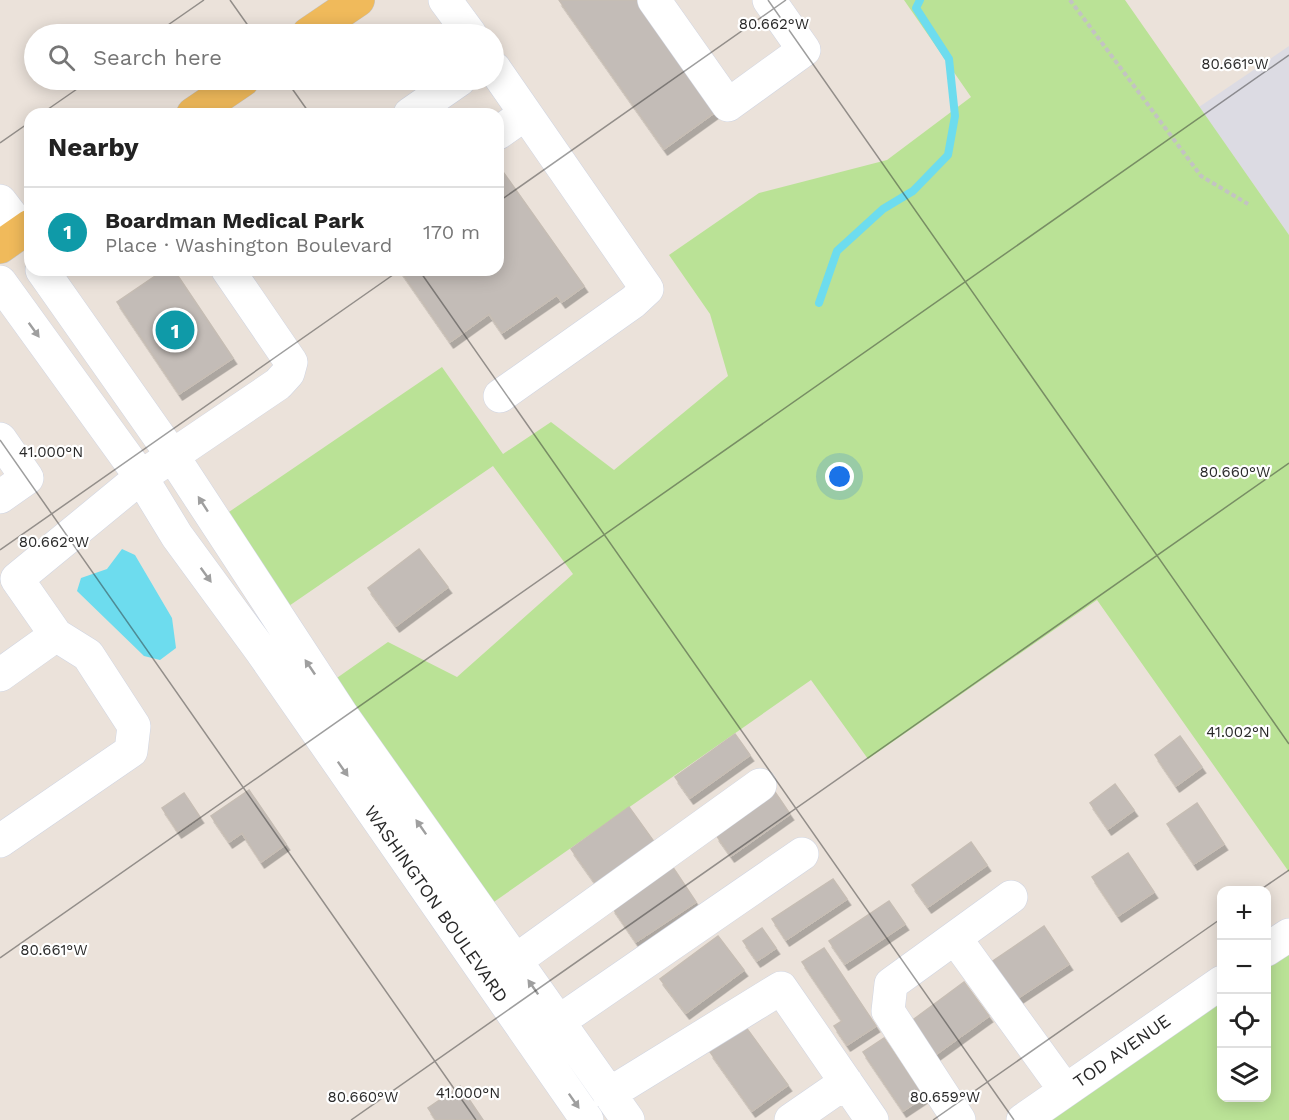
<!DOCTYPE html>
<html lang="en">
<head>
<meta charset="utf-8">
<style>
  body { margin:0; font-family:"Work Sans",sans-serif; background:#f2f2f2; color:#222 }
  .controls { position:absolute; right:18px; bottom:18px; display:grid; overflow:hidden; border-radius:12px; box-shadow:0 3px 15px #0003 }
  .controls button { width:54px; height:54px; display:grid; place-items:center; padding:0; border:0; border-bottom:2px solid #e0e0e0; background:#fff; color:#222; font:30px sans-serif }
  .you { position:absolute; left:840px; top:477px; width:21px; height:21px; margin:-15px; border:4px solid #fff; border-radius:50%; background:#1a73e8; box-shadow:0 0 0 9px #1a73e833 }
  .badge { display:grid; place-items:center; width:39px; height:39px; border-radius:50%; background:#ea580c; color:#fff; font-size:20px; font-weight:700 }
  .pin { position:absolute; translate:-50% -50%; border:3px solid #fff; box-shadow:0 2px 6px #0006 }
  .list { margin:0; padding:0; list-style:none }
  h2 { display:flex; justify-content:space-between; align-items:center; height:78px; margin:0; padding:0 24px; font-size:26px }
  h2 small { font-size:20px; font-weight:400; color:#767676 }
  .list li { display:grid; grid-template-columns:39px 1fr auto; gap:18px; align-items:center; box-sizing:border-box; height:90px; padding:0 24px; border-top:2px solid #e0e0e0 }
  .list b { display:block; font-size:22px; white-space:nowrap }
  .list p { margin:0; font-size:20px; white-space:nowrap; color:#767676 }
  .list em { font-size:20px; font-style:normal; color:#767676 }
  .icon { flex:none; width:33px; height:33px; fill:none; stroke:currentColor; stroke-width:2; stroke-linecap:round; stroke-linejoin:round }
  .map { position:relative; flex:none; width:1289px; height:1120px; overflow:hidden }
  .search { position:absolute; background:#fff; box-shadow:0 3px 15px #0003; left:24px; top:24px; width:480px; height:66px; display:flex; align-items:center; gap:15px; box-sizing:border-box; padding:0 21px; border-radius:33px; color:#767676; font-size:22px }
  .panel { position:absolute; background:#fff; box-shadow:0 3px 15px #0003; left:24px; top:108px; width:480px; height:168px; border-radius:18px }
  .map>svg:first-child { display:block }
  .industrial { fill:#dcdbe3 }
  .green { fill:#bae296 }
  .water { fill:#6ddcee }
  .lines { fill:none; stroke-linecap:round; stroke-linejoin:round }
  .stream { stroke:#6ddcee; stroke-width:8 }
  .building { fill:#c3bcb7; stroke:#c6bdb4; stroke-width:1.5; filter:url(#shadow) }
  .minor-casing { stroke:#d0d5e2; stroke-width:34 }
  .major-casing { stroke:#c3c3c3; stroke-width:34 }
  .path { stroke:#c3c3c3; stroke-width:4; stroke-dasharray:4.5 3; stroke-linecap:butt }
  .minor { stroke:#fff; stroke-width:33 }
  .major { stroke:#f0ba5b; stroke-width:33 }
  .oneway { fill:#9f9f9f }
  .ticks { fill:none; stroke:#292929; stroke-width:1.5; stroke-opacity:0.45 }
  .labels { text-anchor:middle; stroke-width:4.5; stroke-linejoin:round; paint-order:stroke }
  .street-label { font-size:18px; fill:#292929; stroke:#fff }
  .ticks-label { font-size:15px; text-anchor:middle; fill:#292929; stroke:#fff; stroke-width:4.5; stroke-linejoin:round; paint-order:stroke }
</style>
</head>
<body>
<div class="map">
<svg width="1289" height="1120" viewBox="0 0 1289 1120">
  <defs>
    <filter id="shadow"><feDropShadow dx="3.5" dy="6" stdDeviation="0" flood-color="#0004"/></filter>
  </defs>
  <rect width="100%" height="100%" fill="#ebe2da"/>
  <!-- industrial -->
  <path class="industrial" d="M 1289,46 L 1289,235 L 1199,107 Z"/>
  <!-- green -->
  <path class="green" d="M 904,0 L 1125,0 L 1289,235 L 1289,872 L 1097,600 L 868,759 L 811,680 L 491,904 L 334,680 L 388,642 L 457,677 L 573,574 L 493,466 L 286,608 L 223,516 L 442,367 L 503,454 L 551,422 L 614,470 L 728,376 L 710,314 L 669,255 L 759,193 L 887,160 L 971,97 Z
    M 1289,935 L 1289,1120 L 1023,1120 L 1221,982 L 1222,1098 L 1266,1098 L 1267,950 Z"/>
  <!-- water -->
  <path class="water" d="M 122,549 L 135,555 L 172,618 L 176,648 L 160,660 L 144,656 L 77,591 L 81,578 L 107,569 Z"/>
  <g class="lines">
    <!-- stream -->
    <path class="stream" d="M 819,303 L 837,251 L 883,209 L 913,191 L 948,155 L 955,116 L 949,59 L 916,8 L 920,0"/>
  </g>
  <!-- building -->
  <path class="building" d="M 559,0 L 641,0 L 718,110 L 664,149 Z
    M 501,169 L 584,286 L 562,302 L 557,295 L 502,333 L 489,314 L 450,342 L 400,270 L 498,270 L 498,171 Z
    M 164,270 L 174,270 L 233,358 L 179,394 L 117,302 Z
    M 419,549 L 448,587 L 396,626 L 368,588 Z
    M 735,734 L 750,755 L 690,798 L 675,777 Z
    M 1180,736 L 1202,767 L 1176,786 L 1155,755 Z
    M 1115,784 L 1134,810 L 1108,829 L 1090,803 Z
    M 249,790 L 286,844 L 261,862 L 242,833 L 229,842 L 211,816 Z
    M 775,792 L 790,814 L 731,856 L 716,835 Z
    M 184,793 L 200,817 L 178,832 L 162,808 Z
    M 1197,803 L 1224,844 L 1194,864 L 1167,824 Z
    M 629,807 L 655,843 L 596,884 L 571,849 Z
    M 971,842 L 987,865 L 928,907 L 912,885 Z
    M 1128,853 L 1154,892 L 1118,916 L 1092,877 Z
    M 672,866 L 696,902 L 636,942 L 612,907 Z
    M 833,879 L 847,899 L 786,940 L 772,919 Z
    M 889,901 L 905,924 L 845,964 L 829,941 Z
    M 1044,926 L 1069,964 L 1012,1002 L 987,965 Z
    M 762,928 L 776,948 L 757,961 L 743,941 Z
    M 718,936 L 744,970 L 686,1013 L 660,979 Z
    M 824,948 L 876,1026 L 847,1045 L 834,1026 L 842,1021 L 802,962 Z
    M 964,982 L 989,1016 L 931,1058 L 906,1025 Z
    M 745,1026 L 788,1085 L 752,1111 L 710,1052 Z
    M 884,1038 L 924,1097 L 903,1111 L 863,1052 Z
    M 460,1086 L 483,1120 L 436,1120 L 428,1108 Z"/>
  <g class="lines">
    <defs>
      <path id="minor" d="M 445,0 L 470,34
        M 654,0 L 728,105 L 804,50 L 769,0
        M 494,68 L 647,289 L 633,302 L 500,396
        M 410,114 L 459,80
        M 498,133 L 525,114
        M 0,201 L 23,231
        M 42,270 L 172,455 L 342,715 L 628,1120
        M 0,282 L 141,477 L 177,536 L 262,652 L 587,1120
        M 0,439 L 27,478 L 0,497
        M 0,675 L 56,635
        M 0,841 L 131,751 L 134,726 L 88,655 L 56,635 L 17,579 L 141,477 L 278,384 L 288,373 L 291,362 L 228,270
        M 955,938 L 1065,1090
        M 1266,950 L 1289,935
        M 515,961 L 760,785
        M 558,1022 L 802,854
        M 609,1094 L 781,988 L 872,1120
        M 791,1120 L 846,1082
        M 959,1120 L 888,1011 L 891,984 L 1011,897
        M 1023,1120 L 1222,982"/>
      <path id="major" d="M 308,34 L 358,0
        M 193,114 L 243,80
        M 0,247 L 30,226"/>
    </defs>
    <!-- minor casing -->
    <use href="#minor" class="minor-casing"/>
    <!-- major casing -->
    <use href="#major" class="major-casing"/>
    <!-- path -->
    <path class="path" d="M 1070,0 L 1201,176 L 1248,204"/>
    <!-- minor -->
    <use href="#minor" class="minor"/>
    <!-- major -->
    <use href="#major" class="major"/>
  </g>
  <!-- one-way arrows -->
  <defs><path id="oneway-solid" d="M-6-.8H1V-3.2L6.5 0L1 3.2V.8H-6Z" transform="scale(1.5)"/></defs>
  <g class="oneway">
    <use href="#oneway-solid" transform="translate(34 330) rotate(54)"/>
    <use href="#oneway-solid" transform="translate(203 504) rotate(-123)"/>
    <use href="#oneway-solid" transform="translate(206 575) rotate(54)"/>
    <use href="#oneway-solid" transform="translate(310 667) rotate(-124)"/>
    <use href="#oneway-solid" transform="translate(343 769) rotate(55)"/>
    <use href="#oneway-solid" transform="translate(421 827) rotate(-125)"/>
    <use href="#oneway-solid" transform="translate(533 987) rotate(-125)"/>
    <use href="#oneway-solid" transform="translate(574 1101) rotate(55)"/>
  </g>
  <!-- ticks -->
  <path class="ticks" d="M 230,0 L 254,34M 768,0 L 1289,744M 155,34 L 204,0M 286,80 L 310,114M 41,114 L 90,80M 0,143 L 30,122M 498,202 L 786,0M 419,270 L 1014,1120M 0,440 L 476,1120M 0,550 L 400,270M 1260,890 L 1289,870M 0,958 L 1289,55M 351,1120 L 1289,463M 933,1120 L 1222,918"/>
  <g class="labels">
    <!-- street labels -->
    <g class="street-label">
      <text transform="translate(436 904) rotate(55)" y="6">WASHINGTON BOULEVARD</text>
      <text transform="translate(1122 1051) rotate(-35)" y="6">TOD AVENUE</text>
    </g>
  </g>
  <g class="ticks-label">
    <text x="774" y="29">80.662°W</text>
    <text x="1235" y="69">80.661°W</text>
    <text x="51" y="457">41.000°N</text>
    <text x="1235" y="477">80.660°W</text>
    <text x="54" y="547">80.662°W</text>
    <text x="1238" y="737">41.002°N</text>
    <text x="54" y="955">80.661°W</text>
    <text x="468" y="1098">41.000°N</text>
    <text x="363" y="1102">80.660°W</text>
    <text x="945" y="1102">80.659°W</text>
  </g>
</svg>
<div class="controls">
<button>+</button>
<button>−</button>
<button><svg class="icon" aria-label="locate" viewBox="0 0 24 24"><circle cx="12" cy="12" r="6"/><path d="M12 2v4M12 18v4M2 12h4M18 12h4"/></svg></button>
<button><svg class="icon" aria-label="layers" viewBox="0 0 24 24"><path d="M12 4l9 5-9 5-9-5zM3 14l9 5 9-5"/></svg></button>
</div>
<div class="you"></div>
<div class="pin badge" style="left:175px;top:330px;background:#0f9aa8">1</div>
<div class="search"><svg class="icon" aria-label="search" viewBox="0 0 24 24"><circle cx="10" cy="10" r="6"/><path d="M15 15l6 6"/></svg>Search here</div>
<section class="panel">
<h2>Nearby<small></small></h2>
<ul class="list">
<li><span class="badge" style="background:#0f9aa8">1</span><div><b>Boardman Medical Park</b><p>Place · Washington Boulevard</p></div><em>170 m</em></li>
</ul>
</section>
</div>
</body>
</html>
